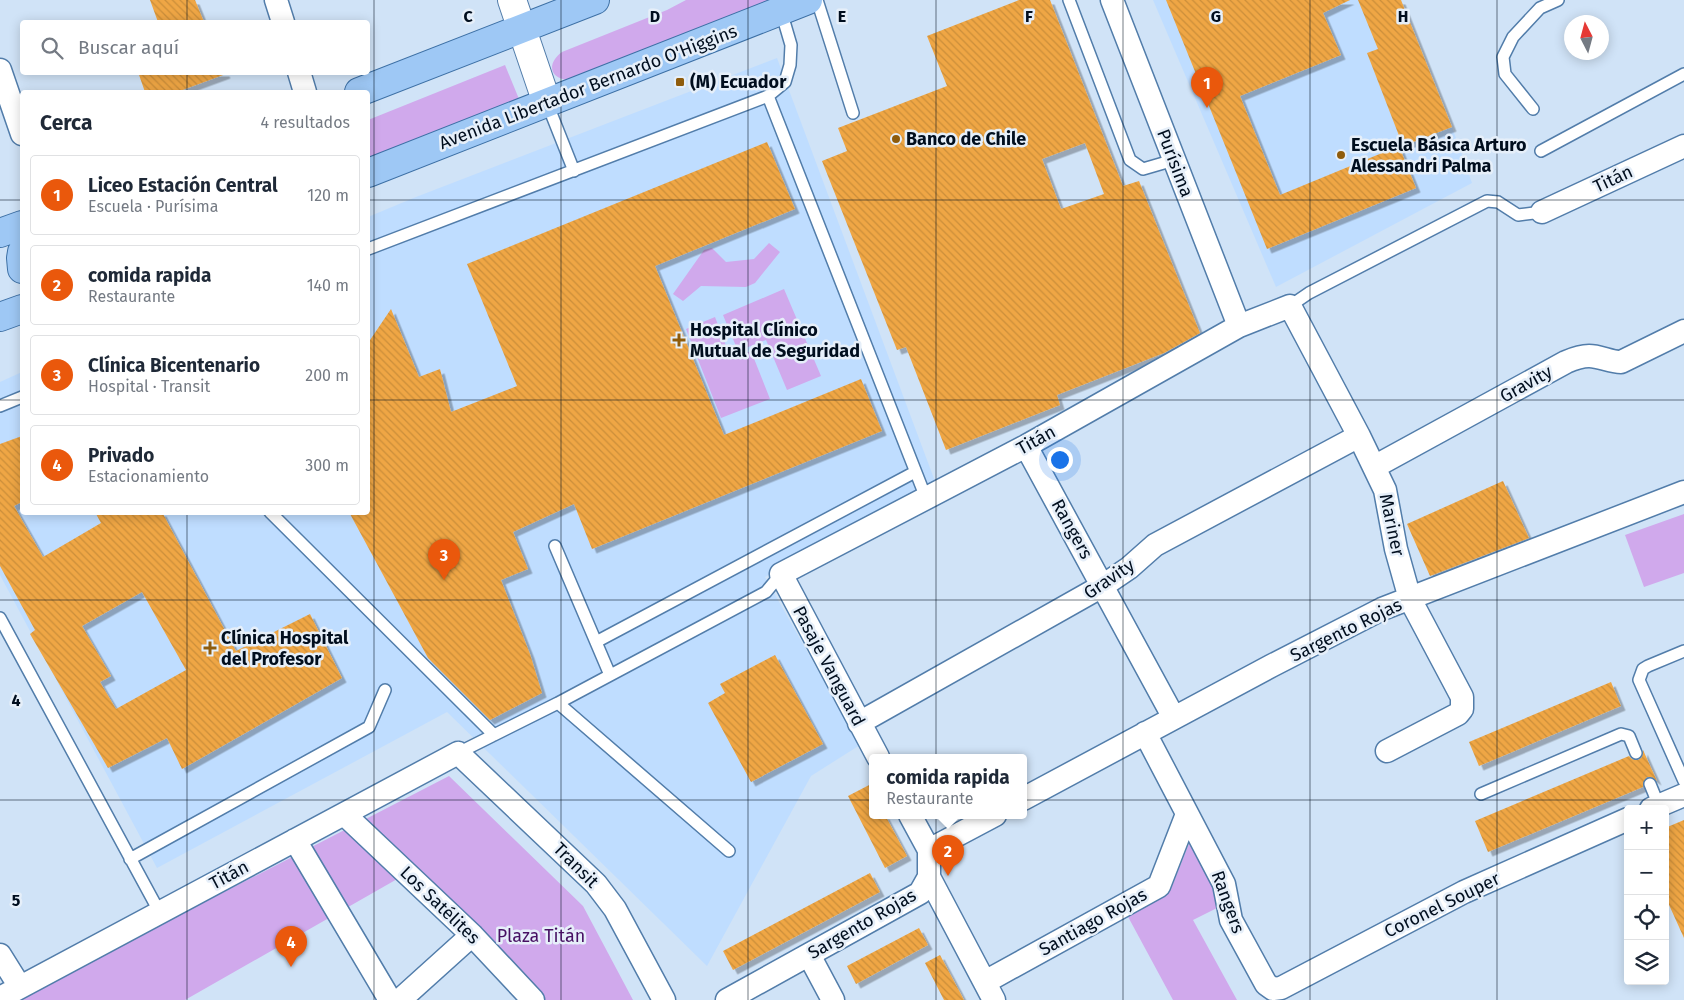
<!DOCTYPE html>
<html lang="es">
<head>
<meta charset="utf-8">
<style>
  body { margin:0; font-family:"Fira Sans",sans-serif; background:#f2f2f3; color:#1f2937 }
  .controls { position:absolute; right:15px; bottom:15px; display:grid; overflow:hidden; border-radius:5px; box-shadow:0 2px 12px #0003 }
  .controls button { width:45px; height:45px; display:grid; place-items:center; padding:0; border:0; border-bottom:1px solid #e0e1e3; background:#fff; color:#1f2937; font:25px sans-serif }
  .compass { position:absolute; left:1564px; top:15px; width:45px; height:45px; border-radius:50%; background:#fff; box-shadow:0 2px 12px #0003; rotate:354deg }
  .you { position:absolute; left:1059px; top:459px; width:18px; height:18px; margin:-12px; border:4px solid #fff; border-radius:50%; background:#1a73e8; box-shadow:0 0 0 8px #1a73e833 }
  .badge { display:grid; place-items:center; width:32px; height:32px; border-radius:50%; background:#ea580c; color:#fff; font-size:16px; font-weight:700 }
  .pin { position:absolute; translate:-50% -41px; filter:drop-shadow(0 1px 2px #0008) }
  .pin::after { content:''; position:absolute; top:26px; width:18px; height:15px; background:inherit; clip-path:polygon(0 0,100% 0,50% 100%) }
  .popup { position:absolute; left:869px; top:754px; width:158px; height:65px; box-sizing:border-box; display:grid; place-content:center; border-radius:5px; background:#fff; filter:drop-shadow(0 1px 4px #0005); font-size:16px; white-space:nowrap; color:#747a83 }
  .popup b { font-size:19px; color:#1f2937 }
  .popup::after { content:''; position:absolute; left:50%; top:100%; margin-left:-10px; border:10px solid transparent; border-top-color:#fff }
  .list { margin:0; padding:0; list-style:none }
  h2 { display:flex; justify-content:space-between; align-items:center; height:65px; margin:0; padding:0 20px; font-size:21px }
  h2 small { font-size:16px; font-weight:400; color:#747a83 }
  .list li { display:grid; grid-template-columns:32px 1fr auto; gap:15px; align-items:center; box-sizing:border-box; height:80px; margin:0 10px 10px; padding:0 10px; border:1px solid #e0e1e3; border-radius:5px }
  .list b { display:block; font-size:19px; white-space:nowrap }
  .list p { margin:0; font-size:16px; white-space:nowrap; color:#747a83 }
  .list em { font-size:16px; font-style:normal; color:#747a83 }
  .icon { flex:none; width:28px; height:28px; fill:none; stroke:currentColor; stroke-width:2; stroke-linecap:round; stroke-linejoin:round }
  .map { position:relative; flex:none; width:1684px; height:1000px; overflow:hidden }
  .search { position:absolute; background:#fff; box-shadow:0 2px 12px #0003; left:20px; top:20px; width:350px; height:55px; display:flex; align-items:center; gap:12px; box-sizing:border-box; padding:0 18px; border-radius:5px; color:#747a83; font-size:19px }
  .panel { position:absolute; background:#fff; box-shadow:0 2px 12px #0003; left:20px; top:90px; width:350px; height:425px; border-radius:5px }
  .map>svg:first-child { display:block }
  .built { fill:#bfddff }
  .green { fill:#d0a9ec }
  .building { fill:url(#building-back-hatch); fill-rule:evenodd; filter:url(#shadow) }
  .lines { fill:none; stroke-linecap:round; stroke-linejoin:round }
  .lane-casing { stroke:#527daa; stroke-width:14 }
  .street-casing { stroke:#527daa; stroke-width:25 }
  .secondary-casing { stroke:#527daa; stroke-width:30 }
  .primary-casing { stroke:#3d70a5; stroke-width:30 }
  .lane { stroke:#fff; stroke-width:11 }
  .street { stroke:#fff; stroke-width:22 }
  .secondary { stroke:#fff; stroke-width:28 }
  .primary { stroke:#9ec8f5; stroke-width:28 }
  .grid { fill:none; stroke:#010e1e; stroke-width:1; stroke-opacity:0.55 }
  .poi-dot { fill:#8f5c0c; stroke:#e6eff9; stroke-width:2 }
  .labels { text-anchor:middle; stroke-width:5; stroke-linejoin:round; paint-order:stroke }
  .poi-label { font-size:18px; font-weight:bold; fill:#010e1e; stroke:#e6eff9; text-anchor:start }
  .street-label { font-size:18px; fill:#010e1e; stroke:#e6eff9 }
  .park-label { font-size:18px; fill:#471163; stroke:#e6eff9 }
  .grid-label { font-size:16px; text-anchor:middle; font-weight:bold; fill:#010e1e; stroke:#e6eff9; stroke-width:5; stroke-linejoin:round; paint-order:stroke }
</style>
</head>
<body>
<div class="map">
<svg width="1684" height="1000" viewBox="0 0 1684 1000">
  <defs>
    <pattern id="building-back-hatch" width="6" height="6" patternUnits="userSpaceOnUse" patternTransform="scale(1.25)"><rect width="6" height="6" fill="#efa644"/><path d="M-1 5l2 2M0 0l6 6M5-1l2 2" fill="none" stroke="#cb8e3b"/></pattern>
    <filter id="shadow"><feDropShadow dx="4.5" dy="4.5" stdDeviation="0" flood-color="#0004"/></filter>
  </defs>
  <rect width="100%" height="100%" fill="#d0e3f7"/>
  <!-- built -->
  <path class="built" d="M 1153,0 L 1401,0 L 1452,127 L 1472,183 L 1276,287 Z
    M 777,58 L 936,484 L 765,577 L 860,745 L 811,776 L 707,966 L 447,712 L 157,868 L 0,575 L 0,382 L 22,372 L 22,512 L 368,512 L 368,217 L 416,197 Z"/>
  <!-- green -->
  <path class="green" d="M 686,0 L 781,0 L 568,80 C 549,78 547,63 562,52 L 667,10 Z
    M 505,65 L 519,99 L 368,163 L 368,120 Z
    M 769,243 L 780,252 L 755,283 L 746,287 L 701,286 L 683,301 L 673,294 L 704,250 L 712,248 L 726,262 L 754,259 Z
    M 784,289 L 821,376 L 787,390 L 766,340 L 738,351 L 723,315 Z
    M 715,317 L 731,359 L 751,351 L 770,399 L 721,418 L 686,329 Z
    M 1684,514 L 1684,573 L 1644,587 L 1625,535 Z
    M 449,776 L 583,906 L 633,1000 L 526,1000 L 413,870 L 185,1000 L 15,1000 Z
    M 1190,841 L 1223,905 L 1193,920 L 1237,1000 L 1173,1000 L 1126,913 L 1171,889 Z"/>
  <!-- building -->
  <path class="building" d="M 150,0 L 195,0 L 204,22 L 158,22 Z
    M 1019,0 L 1050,0 L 1123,186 L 1139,181 L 1200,333 L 1164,353 L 1057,395 L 1060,405 L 946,450 L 906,347 L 897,350 L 822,161 L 847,151 L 838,128 L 947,86 L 927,36 ZM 1085,143 L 1104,194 L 1061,209 L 1042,159 Z
    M 1166,0 L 1350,0 L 1323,13 L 1341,55 L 1240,96 L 1280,195 L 1399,146 L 1416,188 L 1267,249 Z
    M 1358,0 L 1401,0 L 1452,127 L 1403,146 L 1367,53 L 1378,49 Z
    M 138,72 L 225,72 L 226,74 L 177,92 L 145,92 Z
    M 767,142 L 795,209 L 655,266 L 724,435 L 861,379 L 882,431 L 592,549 L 574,504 L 513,532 L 528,569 L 501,580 L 530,654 L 542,693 L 490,720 L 428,658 L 349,512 L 368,512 L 368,343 L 391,309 L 419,377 L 440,369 L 451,412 L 517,386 L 467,264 Z
    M 22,436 L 22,502 L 14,506 L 43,557 L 101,523 L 95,512 L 162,512 L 236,651 L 310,614 L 342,678 L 182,769 L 167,738 L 108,768 L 30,634 L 35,630 L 0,566 L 0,444 ZM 142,592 L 186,670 L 116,709 L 100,682 L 111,676 L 82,626 Z
    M 1503,481 L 1529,538 L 1430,576 L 1407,524 Z
    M 775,655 L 823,744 L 751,782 L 708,703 L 725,693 L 720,684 Z
    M 1611,682 L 1621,706 L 1479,766 L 1469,742 Z
    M 1643,750 L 1657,781 L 1651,777 L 1647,777 L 1643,783 L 1643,787 L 1488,852 L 1475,821 L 1629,756 L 1632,759 L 1638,760 L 1642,757 Z
    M 873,783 L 873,815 L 885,815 L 907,856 L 885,868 L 848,796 Z
    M 1684,820 L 1684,938 L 1665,896 L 1665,828 Z
    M 870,873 L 880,892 L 733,970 L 723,951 Z
    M 919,928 L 928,945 L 856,984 L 847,966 Z
    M 940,955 L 964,1000 L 944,1000 L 925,963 Z"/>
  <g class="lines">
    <defs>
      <path id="lane" d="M 817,0 L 853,113
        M 1069,0 L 1130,160 L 1143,169 L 1174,160
        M 768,96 L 926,498
        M 547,103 L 574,171
        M 1533,109 L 1505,74 L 1503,57 L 1513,37 L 1540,8 L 1558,0
        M 1541,151 L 1684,74
        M 368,249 L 768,96 L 785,82 L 790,65 L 791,45 L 781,11
        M 1290,306 L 1309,293 L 1487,201 L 1498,202 L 1518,215 L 1542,212
        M 0,406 L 22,397
        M 270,512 L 494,735
        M 555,546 L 610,675
        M 0,618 L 160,913
        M 596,642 L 915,472
        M 1684,651 L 1648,666 L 1643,669 L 1639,680 L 1684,781
        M 558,703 L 729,851
        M 458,753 L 558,703 L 766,592 L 781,574
        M 1650,784 L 1659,806
        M 1481,794 L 1621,734 L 1629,736 L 1636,753
        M 130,859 L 369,727 L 385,690"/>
      <path id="street" d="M 276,0 L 283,22
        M 1112,0 L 1239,326
        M 0,70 L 22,134
        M 299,72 L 305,92
        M 1542,212 L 1684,146
        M 1026,446 L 1174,718
        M 1374,467 L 1566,362 C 1573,359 1581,356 1589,356 C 1600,356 1610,362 1621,362 L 1684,331
        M 859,723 L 1104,585 L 1129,568 L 1155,545 L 1359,436
        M 1145,733 L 1224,884 L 1231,920 L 1266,984 L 1273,989
        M 878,757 L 781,574 L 1026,446 L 1239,326 L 1290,306 L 1359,436 L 1385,490 L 1396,549 L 1410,599 L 1462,697 L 1462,709 L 1458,714 L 1387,751
        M 1023,799 L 1271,666 L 1382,609 L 1684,492
        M 1651,809 L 1684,795
        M 344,814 L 472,935 L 533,1000
        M 910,815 L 929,850
        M 295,840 L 390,1000
        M 929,850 L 995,815
        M 929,877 L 994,1000
        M 0,955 L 20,987
        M 809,955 L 833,1000
        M 985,982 L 1159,886 L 1187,814
        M 1273,989 L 1281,988 L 1464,892 L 1628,819
        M 0,998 L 458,753 L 596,884 L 615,909 L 664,1000
        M 400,1000 L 472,935
        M 727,1000 L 920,893 L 929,877 L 929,850"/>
      <path id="secondary" d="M 512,0 L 547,103"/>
      <path id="primary" d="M 359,92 L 595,0
        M 368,173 L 808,0
        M 0,233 L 22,225
        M 22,252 L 21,258 L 22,269
        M 0,317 L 22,309"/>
    </defs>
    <!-- lane casing -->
    <use href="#lane" class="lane-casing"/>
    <!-- street casing -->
    <use href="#street" class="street-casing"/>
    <!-- secondary casing -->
    <use href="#secondary" class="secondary-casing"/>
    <!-- primary casing -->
    <use href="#primary" class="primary-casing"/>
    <!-- lane -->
    <use href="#lane" class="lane"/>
    <!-- street -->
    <use href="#street" class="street"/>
    <!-- secondary -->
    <use href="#secondary" class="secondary"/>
    <!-- primary -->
    <use href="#primary" class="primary"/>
  </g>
  <!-- grid -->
  <path class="grid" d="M 187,0 L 187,22M 374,0 L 374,1000M 561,0 L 561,1000M 748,0 L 748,1000M 936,0 L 936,1000M 1123,0 L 1123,1000M 1310,0 L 1310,1000M 1497,0 L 1497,1000M 187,72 L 187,92M 0,200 L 22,200M 368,200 L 1684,200M 0,400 L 22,400M 368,400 L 1684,400M 187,512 L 187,1000M 0,600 L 1684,600M 0,800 L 1684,800"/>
  <!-- markers -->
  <g class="poi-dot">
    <rect x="675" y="77" width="10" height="10" rx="2.5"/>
    <circle cx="896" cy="139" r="5"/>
    <circle cx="1341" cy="155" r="5"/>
    <path d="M676.5 332.5h5v5h5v5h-5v5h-5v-5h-5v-5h5z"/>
    <path d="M207.5 640.5h5v5h5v5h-5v5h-5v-5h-5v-5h5z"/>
  </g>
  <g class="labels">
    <!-- poi labels -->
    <g class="poi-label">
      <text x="690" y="88">(M) Ecuador</text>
      <text x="906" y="145">Banco de Chile</text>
      <text x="1351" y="151">Escuela Básica Arturo<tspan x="1351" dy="21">Alessandri Palma</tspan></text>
      <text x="690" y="336">Hospital Clínico<tspan x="690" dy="21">Mutual de Seguridad</tspan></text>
      <text x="221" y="644">Clínica Hospital<tspan x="221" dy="21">del Profesor</tspan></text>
    </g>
    <!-- street labels -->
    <g class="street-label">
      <text transform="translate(588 87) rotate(-21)" y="6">Avenida Libertador Bernardo O'Higgins</text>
      <text transform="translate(1175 163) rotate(69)" y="6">Purísima</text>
      <text transform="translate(1613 179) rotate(-25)" y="6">Titán</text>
      <text transform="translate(1526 384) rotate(-29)" y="6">Gravity</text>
      <text transform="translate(1036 440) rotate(-29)" y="6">Titán</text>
      <text transform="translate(1392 525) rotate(78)" y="6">Mariner</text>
      <text transform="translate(1072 529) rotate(61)" y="6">Rangers</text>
      <text transform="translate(1109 579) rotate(-34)" y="6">Gravity</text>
      <text transform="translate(1346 630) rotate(-26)" y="6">Sargento Rojas</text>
      <text transform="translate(829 666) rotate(62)" y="6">Pasaje Vanguard</text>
      <text transform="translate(576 865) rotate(45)" y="6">Transit</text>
      <text transform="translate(229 875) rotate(-28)" y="6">Titán</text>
      <text transform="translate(1228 902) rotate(70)" y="6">Rangers</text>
      <text transform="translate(440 905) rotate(44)" y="6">Los Satélites</text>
      <text transform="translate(1442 905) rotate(-26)" y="6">Coronel Souper</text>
      <text transform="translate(1093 922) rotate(-29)" y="6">Santiago Rojas</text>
      <text transform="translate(862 924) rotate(-30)" y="6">Sargento Rojas</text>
    </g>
    <!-- park labels -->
    <g class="park-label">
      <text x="541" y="942">Plaza Titán</text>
    </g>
  </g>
  <g class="grid-label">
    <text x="468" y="22">C</text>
    <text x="655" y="22">D</text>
    <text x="842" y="22">E</text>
    <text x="1029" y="22">F</text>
    <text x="1216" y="22">G</text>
    <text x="1403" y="22">H</text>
    <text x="16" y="706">4</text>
    <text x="16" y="906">5</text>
  </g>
</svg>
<div class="controls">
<button>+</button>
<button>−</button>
<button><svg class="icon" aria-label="locate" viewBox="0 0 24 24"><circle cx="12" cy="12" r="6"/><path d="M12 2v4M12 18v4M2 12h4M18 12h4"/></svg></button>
<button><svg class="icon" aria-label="layers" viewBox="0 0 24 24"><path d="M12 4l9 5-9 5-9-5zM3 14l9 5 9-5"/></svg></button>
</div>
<svg class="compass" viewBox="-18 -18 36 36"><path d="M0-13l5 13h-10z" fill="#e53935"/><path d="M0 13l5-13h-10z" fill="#747a83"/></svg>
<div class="you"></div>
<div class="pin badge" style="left:1207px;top:108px">1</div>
<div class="pin badge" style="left:948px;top:876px">2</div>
<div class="popup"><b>comida rapida</b>Restaurante</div>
<div class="pin badge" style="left:444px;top:580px">3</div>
<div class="pin badge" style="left:291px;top:967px">4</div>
<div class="search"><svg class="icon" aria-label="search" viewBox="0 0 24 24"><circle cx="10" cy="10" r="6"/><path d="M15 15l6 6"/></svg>Buscar aquí</div>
<section class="panel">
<h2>Cerca<small>4 resultados</small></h2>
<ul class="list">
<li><span class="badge">1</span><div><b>Liceo Estación Central</b><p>Escuela · Purísima</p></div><em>120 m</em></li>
<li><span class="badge">2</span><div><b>comida rapida</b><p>Restaurante</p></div><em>140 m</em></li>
<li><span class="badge">3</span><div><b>Clínica Bicentenario</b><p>Hospital · Transit</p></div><em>200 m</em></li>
<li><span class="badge">4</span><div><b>Privado</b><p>Estacionamiento</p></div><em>300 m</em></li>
</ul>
</section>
</div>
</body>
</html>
